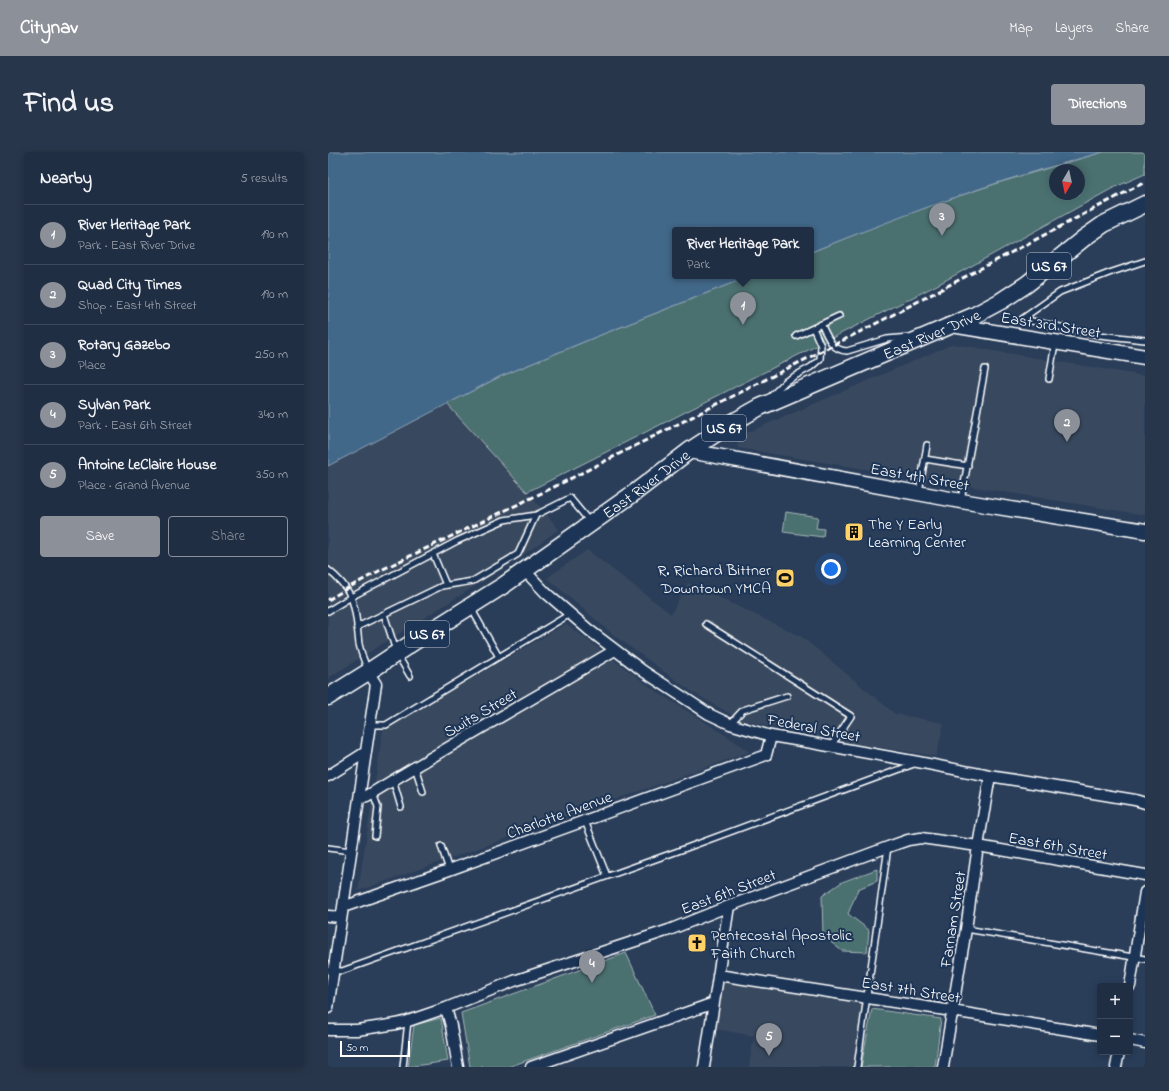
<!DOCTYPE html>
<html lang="en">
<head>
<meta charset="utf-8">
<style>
  body { margin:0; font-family:"Indie Flower",sans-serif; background:#28364b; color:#f1f3f6 }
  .controls { position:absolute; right:12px; bottom:12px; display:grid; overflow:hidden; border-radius:4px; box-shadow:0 2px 10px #0003 }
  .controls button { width:36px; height:36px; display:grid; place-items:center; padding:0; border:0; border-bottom:1px solid #3d4a5d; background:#202e44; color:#f1f3f6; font:20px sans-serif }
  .compass { position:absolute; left:721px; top:12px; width:36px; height:36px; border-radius:50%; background:#202e44; box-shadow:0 2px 10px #0003; rotate:189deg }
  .scale { position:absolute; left:12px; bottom:10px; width:70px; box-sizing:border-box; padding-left:4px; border:2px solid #fff; border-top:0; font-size:11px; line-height:14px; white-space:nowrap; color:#fff; -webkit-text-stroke:3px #1d3557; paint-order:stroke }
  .you { position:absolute; left:503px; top:417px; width:14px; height:14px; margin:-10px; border:3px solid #fff; border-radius:50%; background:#1a73e8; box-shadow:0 0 0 6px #1a73e833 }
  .badge { display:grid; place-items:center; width:26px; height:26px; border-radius:50%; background:#8c9099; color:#fff; font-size:13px; font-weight:700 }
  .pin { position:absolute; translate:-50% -33px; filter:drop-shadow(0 1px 2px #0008) }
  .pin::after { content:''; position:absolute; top:21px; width:14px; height:12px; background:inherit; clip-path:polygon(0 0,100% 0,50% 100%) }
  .popup { position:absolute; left:344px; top:75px; width:142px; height:52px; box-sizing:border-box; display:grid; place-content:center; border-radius:4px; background:#202e44; filter:drop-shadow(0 1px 3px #0005); font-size:13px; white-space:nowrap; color:#a2a8b2 }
  .popup b { font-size:15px; color:#f1f3f6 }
  .popup::after { content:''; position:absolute; left:50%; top:100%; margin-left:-8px; border:8px solid transparent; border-top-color:#202e44 }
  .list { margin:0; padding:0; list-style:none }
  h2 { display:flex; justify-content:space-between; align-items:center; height:52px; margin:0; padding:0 16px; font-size:17px }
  h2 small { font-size:13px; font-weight:400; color:#a2a8b2 }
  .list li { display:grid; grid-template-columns:26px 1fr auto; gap:12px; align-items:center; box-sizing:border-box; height:60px; padding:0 16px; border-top:1px solid #3d4a5d }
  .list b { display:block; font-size:15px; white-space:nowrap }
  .list p { margin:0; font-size:13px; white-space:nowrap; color:#a2a8b2 }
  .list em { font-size:13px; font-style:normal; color:#a2a8b2 }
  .actions { display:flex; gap:8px; padding:12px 16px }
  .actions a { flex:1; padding:9px 0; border:1px solid #8c9099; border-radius:4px; text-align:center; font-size:14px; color:#8c9099 }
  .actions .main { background:#8c9099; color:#fff }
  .map { position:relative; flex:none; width:817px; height:915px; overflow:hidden; border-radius:4px }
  header { display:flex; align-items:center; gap:24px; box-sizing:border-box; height:56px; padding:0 20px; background:#8c9099; color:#fff }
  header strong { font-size:19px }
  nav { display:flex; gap:22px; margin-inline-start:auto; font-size:14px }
  .intro { display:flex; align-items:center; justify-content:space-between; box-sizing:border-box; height:96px; padding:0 24px }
  h1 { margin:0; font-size:28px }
  .button { padding:10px 18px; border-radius:4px; background:#8c9099; color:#fff; font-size:14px; font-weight:700 }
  main { display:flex; gap:24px; padding:0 24px }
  aside { flex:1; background:#202e44; border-radius:4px; box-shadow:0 2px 10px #0003 }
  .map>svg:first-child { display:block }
  .built { fill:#39485e }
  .green { fill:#4c6f70; stroke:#a6b7b8; fill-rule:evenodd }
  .water { fill:#426789; stroke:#8ea4b8 }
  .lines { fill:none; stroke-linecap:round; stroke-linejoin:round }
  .lane-casing { stroke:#fff; stroke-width:8 }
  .street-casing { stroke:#fff; stroke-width:13 }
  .secondary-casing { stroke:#fff; stroke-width:17 }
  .primary-casing { stroke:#fff; stroke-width:19 }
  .lane { stroke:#1d3557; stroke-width:5 }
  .street { stroke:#1d3557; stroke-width:10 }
  .secondary { stroke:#1d3557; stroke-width:14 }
  .primary { stroke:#1d3557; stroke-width:16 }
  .rail { stroke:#fff; stroke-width:3; stroke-dasharray:6 3; stroke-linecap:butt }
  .labels { text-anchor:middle; stroke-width:4; stroke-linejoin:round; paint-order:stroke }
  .shield { fill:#1d3557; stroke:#bbc2cd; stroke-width:1 }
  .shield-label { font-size:15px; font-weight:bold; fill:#fff }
  .street-label { font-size:16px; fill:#fff; stroke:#1d3557 }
  .poi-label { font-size:16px; fill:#fff; stroke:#1d3557; text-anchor:start }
</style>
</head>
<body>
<header>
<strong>Citynav</strong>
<nav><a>Map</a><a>Layers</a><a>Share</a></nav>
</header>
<div class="intro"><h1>Find us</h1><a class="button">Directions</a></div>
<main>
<aside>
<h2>Nearby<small>5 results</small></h2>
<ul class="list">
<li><span class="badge">1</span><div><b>River Heritage Park</b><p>Park · East River Drive</p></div><em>190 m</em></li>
<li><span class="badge">2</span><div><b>Quad City Times</b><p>Shop · East 4th Street</p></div><em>190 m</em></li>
<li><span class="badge">3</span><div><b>Rotary Gazebo</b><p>Place</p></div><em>250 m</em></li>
<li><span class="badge">4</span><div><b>Sylvan Park</b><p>Park · East 6th Street</p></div><em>340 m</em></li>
<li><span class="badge">5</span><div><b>Antoine LeClaire House</b><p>Place · Grand Avenue</p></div><em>350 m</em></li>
</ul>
<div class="actions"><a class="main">Save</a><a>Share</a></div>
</aside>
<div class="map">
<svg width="817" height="915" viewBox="0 0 817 915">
  <rect width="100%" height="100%" fill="#2a3e5a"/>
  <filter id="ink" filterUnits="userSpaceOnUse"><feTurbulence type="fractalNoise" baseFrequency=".025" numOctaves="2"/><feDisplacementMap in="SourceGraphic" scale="8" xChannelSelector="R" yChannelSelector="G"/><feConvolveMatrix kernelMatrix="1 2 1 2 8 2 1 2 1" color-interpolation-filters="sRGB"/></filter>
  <g filter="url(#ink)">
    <!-- built -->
    <path class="built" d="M 625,192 L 817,224 L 817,363 L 410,296 L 409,285 Z
      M 119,252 L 188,327 L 231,377 L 187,409 L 0,526 L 0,314 Z
      M 259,398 L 343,462 L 360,431 L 474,485 L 567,562 L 616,571 L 608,604 L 517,590 L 413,568 L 366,541 L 287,484 L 219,426 Z
      M 238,472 L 329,540 L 405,588 L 421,600 L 30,739 L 55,578 Z
      M 396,828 L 535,851 L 525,915 L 421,915 L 426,884 L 388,877 Z"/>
    <!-- green -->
    <path class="green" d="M 775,0 L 817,0 L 817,22 L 785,36 L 609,133 L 199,340 L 119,252 L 171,225 L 270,184 L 422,124 L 483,124 L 483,100 L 568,66 L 622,47 L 673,30 ZM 727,18 L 751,18 L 751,42 L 727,42 Z
      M 458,360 L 490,365 L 488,376 L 496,377 L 495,385 L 455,380 Z
      M 549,717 L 549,729 L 530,737 L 520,762 L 541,778 L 539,800 L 514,799 L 495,784 L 494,744 L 514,730 Z
      M 298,801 L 327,863 L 180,915 L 142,915 L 133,861 Z
      M 544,857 L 613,867 L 607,915 L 533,915 Z
      M 113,866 L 120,909 L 80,915 L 86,873 Z"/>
    <!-- water -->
    <path class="water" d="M 0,0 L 775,0 C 740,10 706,19 672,30 C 608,51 546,75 483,100 L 483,78 L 347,78 L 347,124 L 422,124 L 270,184 L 171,225 L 0,314 Z"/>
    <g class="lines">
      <defs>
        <path id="lane" d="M 817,109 L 781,121 L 732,140 L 694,167 L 771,183 L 817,188
          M 493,172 C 500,185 503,198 519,199 L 559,187 L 581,185
          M 468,184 L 511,164
          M 721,227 L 727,191
          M 443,244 L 458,229 L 483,215 L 492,207 L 493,194 L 485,176
          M 597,307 L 640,314
          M 591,340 L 599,293
          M 633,348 L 657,217
          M 105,402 L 118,433
          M 0,418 C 9,425 17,433 22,443 C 29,458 29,476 31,492 C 33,501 36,509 40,518
          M 143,456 L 171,505
          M 0,459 L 23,445 L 129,389 L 176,368 L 208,363 L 242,346 L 261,369
          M 56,462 L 69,502 L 82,524
          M 378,472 L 523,564 L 503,594
          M 29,475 L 114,434 L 145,429 L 190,402 L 208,363
          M 402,572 L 415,558 L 459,544
          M 42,573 L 58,573 L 242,462
          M 87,615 L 95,640
          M 65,628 L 73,655
          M 45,641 L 50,655 L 47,684
          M 257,669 L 279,724
          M 113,694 L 121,718
          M 0,696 L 23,699
          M 638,777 L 817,807
          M 0,818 L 14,819 L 353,698 L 586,612
          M 75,915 L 80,869
          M 529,915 L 560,695"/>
        <path id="street" d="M 197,419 L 218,441 L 261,478 L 315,519 L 381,562 L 402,572 L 443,584 L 473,589 L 590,610 L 662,624 L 807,648 L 817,651
          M 0,624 L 38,600
          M 32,645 L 39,644 C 121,594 204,547 287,498
          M 15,755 L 121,718 L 438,603 L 443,584
          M 0,764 L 13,765
          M 390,823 L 624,859 L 772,883
          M 802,834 L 817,740
          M 0,856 L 48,532 L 40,520
          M 118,856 L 123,874 L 130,915
          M 0,878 L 29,878 L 68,872 L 80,869 L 118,856 L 186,829 L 341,778 L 401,754 L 560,695 L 580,688 L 593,686 L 650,694 L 817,723
          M 802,888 L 817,891
          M 203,915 L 386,851
          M 376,915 L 401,754
          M 615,915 L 638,777 L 650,694 L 662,624
          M 788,915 L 791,900"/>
        <path id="secondary" d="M 624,173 L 817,205
          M 361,299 L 633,349 L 817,379"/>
        <g id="primary">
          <path id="s1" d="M 0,545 L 40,520 L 87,489 L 176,433 L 306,341 L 361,299 L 407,269 L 432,255 L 645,164 L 673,149 L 699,132 L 756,86 L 776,72 L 817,52"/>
        </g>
      </defs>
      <!-- lane casing -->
      <use href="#lane" class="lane-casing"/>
      <!-- street casing -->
      <use href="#street" class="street-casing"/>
      <!-- secondary casing -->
      <use href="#secondary" class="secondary-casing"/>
      <!-- primary casing -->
      <use href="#primary" class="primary-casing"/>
      <!-- lane -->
      <use href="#lane" class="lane"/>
      <!-- street -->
      <use href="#street" class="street"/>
      <!-- secondary -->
      <use href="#secondary" class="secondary"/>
      <!-- primary -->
      <use href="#primary" class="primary"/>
      <!-- rail -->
      <path class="rail" d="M 0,448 L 18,437 L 51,419 L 222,337 L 551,170 L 817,30"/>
    </g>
  </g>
  <!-- icons -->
  <defs>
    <symbol id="building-square" viewBox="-11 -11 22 22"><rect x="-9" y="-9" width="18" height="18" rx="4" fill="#ffd166" stroke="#1d3557"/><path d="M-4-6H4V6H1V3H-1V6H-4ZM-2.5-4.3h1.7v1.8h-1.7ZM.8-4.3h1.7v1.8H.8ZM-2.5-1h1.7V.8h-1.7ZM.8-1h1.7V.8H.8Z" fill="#111"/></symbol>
    <symbol id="stadium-square" viewBox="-11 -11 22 22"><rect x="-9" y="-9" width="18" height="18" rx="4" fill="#ffd166" stroke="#1d3557"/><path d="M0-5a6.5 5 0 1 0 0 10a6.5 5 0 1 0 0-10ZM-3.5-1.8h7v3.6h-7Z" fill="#111"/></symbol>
    <symbol id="church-square" viewBox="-11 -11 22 22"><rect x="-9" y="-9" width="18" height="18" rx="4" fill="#ffd166" stroke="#1d3557"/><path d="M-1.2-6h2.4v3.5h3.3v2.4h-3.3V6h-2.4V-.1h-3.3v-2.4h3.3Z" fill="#111"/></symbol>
  </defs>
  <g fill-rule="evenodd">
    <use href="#building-square" x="515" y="369" width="22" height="22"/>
    <use href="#stadium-square" x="446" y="415" width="22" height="22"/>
    <use href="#church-square" x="358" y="780" width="22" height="22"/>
  </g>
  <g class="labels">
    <!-- shield labels -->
    <g class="shield">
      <rect x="699" y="101" width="44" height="26" rx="3"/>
      <rect x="374" y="263" width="44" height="26" rx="3"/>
      <rect x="77" y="469" width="44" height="26" rx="3"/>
    </g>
    <g class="shield-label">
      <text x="721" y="119">US 67</text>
      <text x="396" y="281">US 67</text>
      <text x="99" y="487">US 67</text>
    </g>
    <!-- street labels -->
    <g class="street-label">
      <text transform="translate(723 172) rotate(9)" y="6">East 3rd Street</text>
      <text dy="6" stroke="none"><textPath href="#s1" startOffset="707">East River Drive</textPath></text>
      <text transform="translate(592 324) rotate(10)" y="6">East 4th Street</text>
      <text dy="6" stroke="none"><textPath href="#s1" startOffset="383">East River Drive</textPath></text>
      <text transform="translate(152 560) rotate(-30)" y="6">Swits Street</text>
      <text transform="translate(486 575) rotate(11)" y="6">Federal Street</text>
      <text transform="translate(231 662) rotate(-20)" y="6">Charlotte Avenue</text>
      <text transform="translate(730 693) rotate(10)" y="6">East 6th Street</text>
      <text transform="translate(400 739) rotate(-21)" y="6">East 6th Street</text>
      <text transform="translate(624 767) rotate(-81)" y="6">Farnam Street</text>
      <text transform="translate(583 837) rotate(9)" y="6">East 7th Street</text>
    </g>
    <!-- poi labels -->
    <g class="poi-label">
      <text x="540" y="377">The Y Early<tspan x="540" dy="18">Learning Center</tspan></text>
      <text x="443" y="423" text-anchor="end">R. Richard Bittner<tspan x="443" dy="18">Downtown YMCA</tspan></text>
      <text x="383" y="788">Pentecostal Apostolic<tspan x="383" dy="18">Faith Church</tspan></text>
    </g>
  </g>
</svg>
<div class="controls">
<button>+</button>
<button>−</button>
</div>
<svg class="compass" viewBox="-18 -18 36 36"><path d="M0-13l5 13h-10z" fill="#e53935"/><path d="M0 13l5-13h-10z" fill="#a2a8b2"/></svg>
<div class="scale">50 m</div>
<div class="you"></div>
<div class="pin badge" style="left:415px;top:173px">1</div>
<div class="popup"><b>River Heritage Park</b>Park</div>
<div class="pin badge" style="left:739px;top:290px">2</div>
<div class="pin badge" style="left:614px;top:84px">3</div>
<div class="pin badge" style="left:264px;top:831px">4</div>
<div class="pin badge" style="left:441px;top:904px">5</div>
</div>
</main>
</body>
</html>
